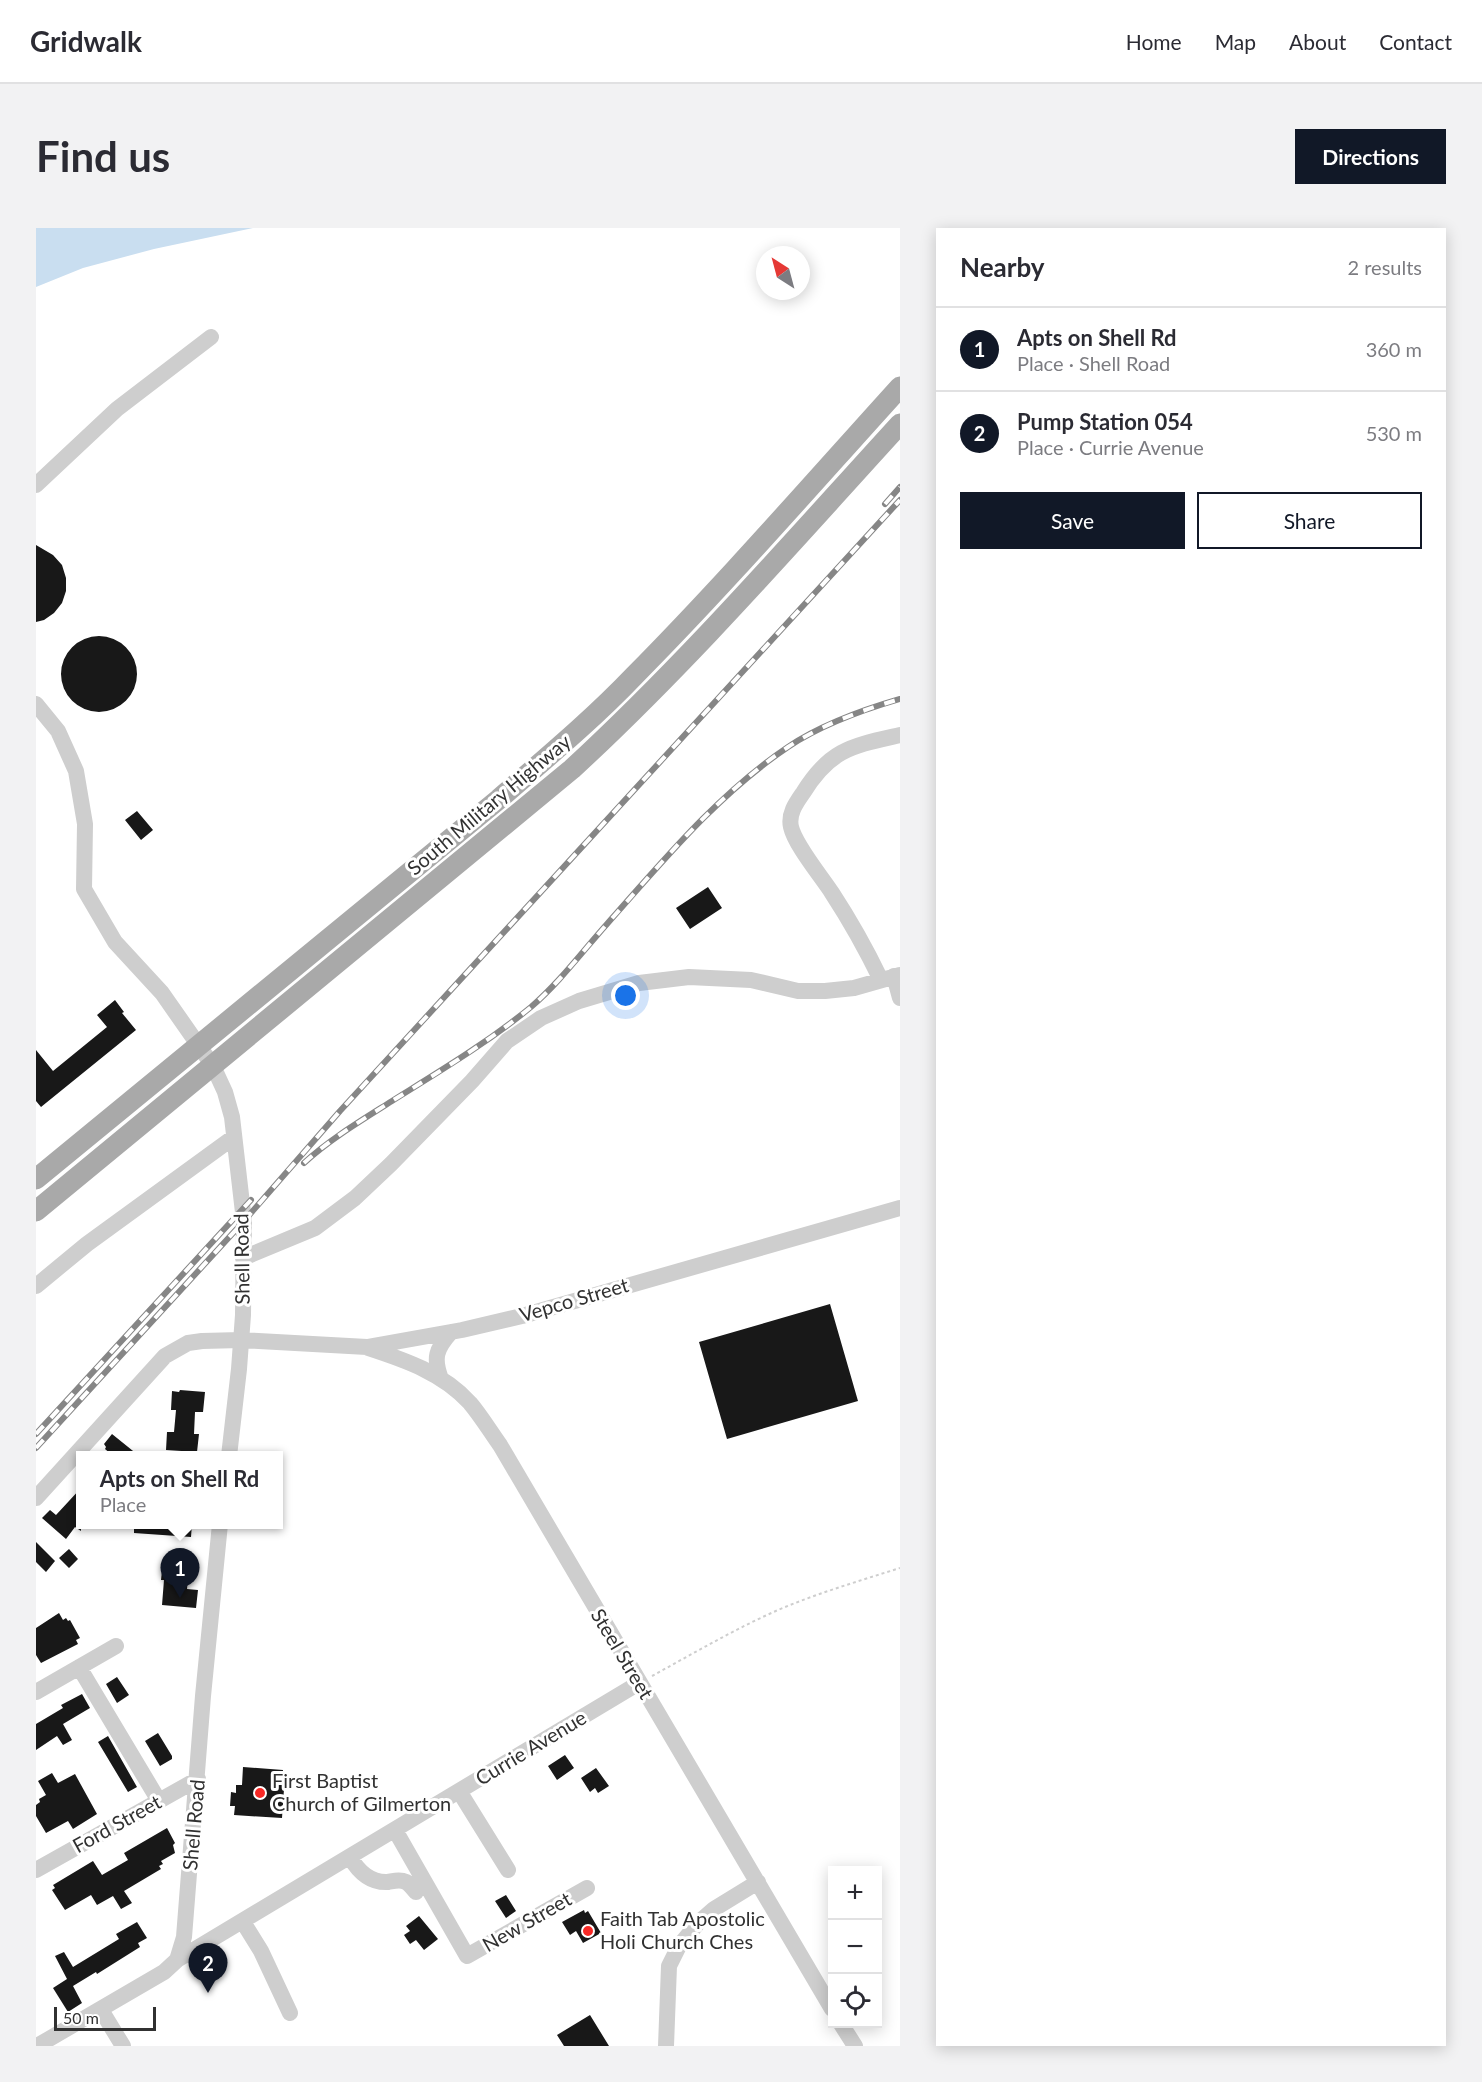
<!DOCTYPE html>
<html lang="en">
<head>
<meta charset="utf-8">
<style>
  body { margin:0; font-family:Lato,sans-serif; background:#f2f2f3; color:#2b2b33 }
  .controls { position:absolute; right:18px; bottom:18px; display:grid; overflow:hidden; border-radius:0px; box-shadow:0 3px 15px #0003 }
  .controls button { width:54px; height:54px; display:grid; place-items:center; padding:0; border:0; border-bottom:2px solid #e1e1e2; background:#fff; color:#2b2b33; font:30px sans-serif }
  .compass { position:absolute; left:720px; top:18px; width:54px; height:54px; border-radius:50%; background:#fff; box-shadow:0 3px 15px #0003; rotate:324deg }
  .scale { position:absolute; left:18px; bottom:15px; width:102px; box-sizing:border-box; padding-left:6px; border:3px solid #313131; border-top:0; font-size:16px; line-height:21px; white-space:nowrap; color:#313131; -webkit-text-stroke:4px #fff; paint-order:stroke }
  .you { position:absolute; left:590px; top:768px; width:21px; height:21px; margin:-15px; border:4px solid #fff; border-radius:50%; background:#1a73e8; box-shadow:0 0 0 9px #1a73e833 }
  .badge { display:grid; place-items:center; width:39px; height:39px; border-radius:50%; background:#111827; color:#fff; font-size:20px; font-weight:700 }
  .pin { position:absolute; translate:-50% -50px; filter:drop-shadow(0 2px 3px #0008) }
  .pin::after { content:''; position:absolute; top:32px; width:21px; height:18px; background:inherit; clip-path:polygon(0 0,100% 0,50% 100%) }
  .popup { position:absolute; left:40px; top:1223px; width:207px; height:78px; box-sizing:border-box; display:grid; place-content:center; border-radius:0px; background:#fff; filter:drop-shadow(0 2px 4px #0005); font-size:20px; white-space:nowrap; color:#7c7c81 }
  .popup b { font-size:22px; color:#2b2b33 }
  .popup::after { content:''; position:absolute; left:50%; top:100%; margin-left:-12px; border:12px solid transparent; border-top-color:#fff }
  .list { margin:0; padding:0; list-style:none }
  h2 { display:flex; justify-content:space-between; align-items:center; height:78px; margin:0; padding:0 24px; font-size:26px }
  h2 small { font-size:20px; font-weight:400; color:#7c7c81 }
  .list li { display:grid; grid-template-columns:39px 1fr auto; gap:18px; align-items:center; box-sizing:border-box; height:84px; padding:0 24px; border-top:2px solid #e1e1e2 }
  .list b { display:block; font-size:22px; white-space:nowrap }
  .list p { margin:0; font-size:20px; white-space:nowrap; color:#7c7c81 }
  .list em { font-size:20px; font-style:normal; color:#7c7c81 }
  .actions { display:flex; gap:12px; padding:18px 24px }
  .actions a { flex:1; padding:14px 0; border:2px solid #111827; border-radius:0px; text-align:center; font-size:21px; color:#111827 }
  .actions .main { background:#111827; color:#fff }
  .icon { flex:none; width:33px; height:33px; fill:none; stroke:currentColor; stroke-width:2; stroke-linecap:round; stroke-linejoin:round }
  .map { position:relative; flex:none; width:864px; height:1818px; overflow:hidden; border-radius:0px }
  header { display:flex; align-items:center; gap:36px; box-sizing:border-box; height:84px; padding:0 30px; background:#fff; border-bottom:2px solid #e1e1e2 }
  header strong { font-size:28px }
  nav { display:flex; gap:33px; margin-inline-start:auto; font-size:21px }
  .intro { display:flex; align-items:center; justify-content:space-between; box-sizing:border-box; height:144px; padding:0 36px }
  h1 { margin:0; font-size:42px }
  .button { padding:15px 27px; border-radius:0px; background:#111827; color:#fff; font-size:21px; font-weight:700 }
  main { display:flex; gap:36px; padding:0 36px }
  aside { flex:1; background:#fff; border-radius:0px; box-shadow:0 3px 15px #0003 }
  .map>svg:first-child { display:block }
  .water { fill:#c9def0 }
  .building { fill:#181818 }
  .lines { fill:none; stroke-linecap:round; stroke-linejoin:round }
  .path { stroke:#cecece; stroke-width:2; stroke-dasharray:3 3; stroke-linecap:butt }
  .minor { stroke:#cecece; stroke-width:16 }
  .major { stroke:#a9a9a9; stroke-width:21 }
  .rail-casing { stroke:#868686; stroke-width:6 }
  .rail { stroke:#fff; stroke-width:4; stroke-dasharray:11; stroke-linecap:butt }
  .poi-dot { fill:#f72825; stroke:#fff; stroke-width:2 }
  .labels { text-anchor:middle; stroke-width:6; stroke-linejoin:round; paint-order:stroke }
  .street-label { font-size:20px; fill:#313131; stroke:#fff }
  .poi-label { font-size:20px; fill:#313131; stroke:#fff; text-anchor:start }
</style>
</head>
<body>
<header>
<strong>Gridwalk</strong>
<nav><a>Home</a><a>Map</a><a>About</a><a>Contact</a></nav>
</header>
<div class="intro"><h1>Find us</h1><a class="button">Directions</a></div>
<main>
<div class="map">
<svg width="864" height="1818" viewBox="0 0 864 1818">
  <rect width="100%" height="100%" fill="#fff"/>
  <!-- water -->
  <path class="water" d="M 0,0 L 217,0 L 118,21 L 47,40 L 0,59 Z"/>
  <!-- building -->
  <path class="building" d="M 0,317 L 17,327 L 26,337 L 30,350 L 30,363 L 26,375 L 18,385 L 8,392 L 0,394 Z
    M25 446a38 38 0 1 1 76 0a38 38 0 1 1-76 0Z
    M 101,583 L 117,602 L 105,612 L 89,592 Z
    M 672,659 L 686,680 L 654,701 L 640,680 Z
    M 79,772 L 88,784 L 86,785 L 100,802 L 5,879 L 0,873 L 0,822 L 17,843 L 71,799 L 61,787 Z
    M 794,1076 L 822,1173 L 691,1211 L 663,1114 Z
    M 144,1162 L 169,1164 L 167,1184 L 159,1184 L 158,1206 L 163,1206 L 161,1224 L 130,1222 L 131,1204 L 138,1204 L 140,1182 L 135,1182 L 136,1163 L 143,1164 Z
    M 76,1206 L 102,1227 L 76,1227 L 69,1221 L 70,1219 L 68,1216 Z
    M 45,1260 L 45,1303 L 39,1299 L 30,1311 L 6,1290 L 14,1282 L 20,1287 Z
    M 98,1296 L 156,1296 L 155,1309 L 98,1305 Z
    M 0,1314 L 19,1333 L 10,1344 L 0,1334 Z
    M 33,1321 L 42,1331 L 33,1340 L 23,1330 Z
    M 127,1334 L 153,1336 L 151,1361 L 162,1362 L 160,1380 L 126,1377 L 128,1352 L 125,1352 Z
    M 23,1385 L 27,1392 L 30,1390 L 32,1393 L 34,1392 L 44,1410 L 40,1412 L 42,1416 L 5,1435 L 0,1427 L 0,1400 Z
    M 81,1449 L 93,1467 L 81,1475 L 70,1456 Z
    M 46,1466 L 54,1480 L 27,1496 L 36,1512 L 27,1517 L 21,1508 L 0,1522 L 0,1496 L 27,1480 L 25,1477 Z
    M 122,1505 L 136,1528 L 136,1531 L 124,1538 L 109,1513 Z
    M 72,1508 L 101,1559 L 92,1564 L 62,1514 Z
    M 529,1527 L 538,1540 L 521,1552 L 512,1538 Z
    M 207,1539 L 247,1542 L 246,1561 L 248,1561 L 246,1590 L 198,1587 L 199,1578 L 194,1578 L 195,1564 L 200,1565 L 200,1557 L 206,1557 Z
    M 560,1540 L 573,1558 L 562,1565 L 559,1560 L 554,1564 L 545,1550 Z
    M 16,1545 L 22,1555 L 39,1546 L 61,1586 L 37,1601 L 32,1593 L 10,1605 L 0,1588 L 0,1577 L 4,1574 L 3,1571 L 10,1567 L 2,1553 Z
    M 131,1600 L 139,1615 L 137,1617 L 139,1625 L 125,1633 L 127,1636 L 123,1638 L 125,1641 L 88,1663 L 96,1675 L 85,1681 L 77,1668 L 61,1677 L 55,1667 L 29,1682 L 16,1662 L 19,1660 L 17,1657 L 57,1633 L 66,1647 L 92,1632 L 88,1625 Z
    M 470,1667 L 480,1683 L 470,1690 L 459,1673 Z
    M 548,1682 L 549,1685 L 552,1683 L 565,1705 L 547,1715 L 540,1703 L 534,1707 L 526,1694 Z
    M 383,1688 L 402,1711 L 388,1722 L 380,1712 L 374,1716 L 368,1707 L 374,1703 L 370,1698 Z
    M 101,1694 L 111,1710 L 102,1715 L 104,1719 L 61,1746 L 60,1744 L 37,1758 L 46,1775 L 32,1784 L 17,1760 L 31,1751 L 19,1728 L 28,1724 L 37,1739 L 83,1711 L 80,1706 Z
    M 554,1787 L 573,1818 L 528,1818 L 521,1807 Z"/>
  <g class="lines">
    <!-- path -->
    <path class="path" d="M 616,1448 C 658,1425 699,1401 742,1382 C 782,1365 823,1353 864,1340"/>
    <!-- minor -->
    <path class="minor" d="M 0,257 L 81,181 L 175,109
      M 0,476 L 22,503 L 40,543 L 49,596 L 48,661 L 79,714 L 126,765 L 177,838 L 189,864 L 196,889 L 208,993 L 207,1087 L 203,1141 L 193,1228
      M 858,748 L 864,770
      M 845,752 C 830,721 815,694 796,665 C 785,648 759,617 755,599 C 752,586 760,575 767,565 C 794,521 816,518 864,507
      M 207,1030 L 279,1000 L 319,970 L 355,936 L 436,853 L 471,813 L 505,790 L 543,773 L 603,755 L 653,749 L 715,752 L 762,763 L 789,763 L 818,760 L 864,747
      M 0,1058 L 51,1016 L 198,909
      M 332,1120 C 369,1132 407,1145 434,1175 C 445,1188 454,1203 464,1217 L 796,1781
      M 405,1151 C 397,1130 400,1121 415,1104
      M 0,1270 L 129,1128 L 152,1115 L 166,1113 L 205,1112 L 331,1119 L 426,1102 L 486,1088 L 864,980
      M 43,1439 L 123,1573
      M 0,1464 L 80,1418
      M 423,1563 L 472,1642
      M 359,1602 L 431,1728 L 551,1660
      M 314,1629 C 322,1643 334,1655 352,1654 C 358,1653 364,1651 370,1654 C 374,1656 377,1661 380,1664
      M 0,1642 L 162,1551
      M 207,1694 L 225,1723 L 254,1785
      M 141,1732 L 603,1455
      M 65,1782 L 87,1818
      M 805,1796 L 819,1818
      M 1,1818 L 128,1744 L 141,1732 L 148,1709 L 167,1468 L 184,1296
      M 630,1818 L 633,1738 L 643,1718 L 662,1695 L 678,1681 L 722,1654"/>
    <!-- major -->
    <path class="major" d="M 0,951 L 463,571 C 509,531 556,492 598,448 C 690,355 776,256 864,159
      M 0,983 L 536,541 C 653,433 757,313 864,196"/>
    <defs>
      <path id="rail" d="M 849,276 L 864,259
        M 268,935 C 294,911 326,892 356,873 C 404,843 451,815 495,779 C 523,755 546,724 571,696 C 627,633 682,566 752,519 C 785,497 826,482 864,471
        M 0,1206 L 215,972
        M 0,1220 L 208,993 L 304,883 L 864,272"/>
    </defs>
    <!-- rail casing -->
    <use href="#rail" class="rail-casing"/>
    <!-- rail -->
    <use href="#rail" class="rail"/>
  </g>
  <!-- markers -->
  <g class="poi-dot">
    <circle cx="224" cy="1565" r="6"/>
    <circle cx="552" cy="1703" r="6"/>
  </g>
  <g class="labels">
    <!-- street labels -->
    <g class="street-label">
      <text transform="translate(453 577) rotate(-40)" y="7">South Military Highway</text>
      <text transform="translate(206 1031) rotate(-91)" y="7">Shell Road</text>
      <text transform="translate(538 1072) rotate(-16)" y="7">Vepco Street</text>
      <text transform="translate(586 1426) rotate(59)" y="7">Steel Street</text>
      <text transform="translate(495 1520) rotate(-31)" y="7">Currie Avenue</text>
      <text transform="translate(81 1596) rotate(-29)" y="7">Ford Street</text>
      <text transform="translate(158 1597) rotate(-85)" y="7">Shell Road</text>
      <text transform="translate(491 1694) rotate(-30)" y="7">New Street</text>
    </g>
    <!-- poi labels -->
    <g class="poi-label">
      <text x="236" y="1560">First Baptist<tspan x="236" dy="23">Church of Gilmerton</tspan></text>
      <text x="564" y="1698">Faith Tab Apostolic<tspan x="564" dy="23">Holi Church Ches</tspan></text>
    </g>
  </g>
</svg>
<div class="controls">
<button>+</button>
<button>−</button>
<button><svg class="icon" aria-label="locate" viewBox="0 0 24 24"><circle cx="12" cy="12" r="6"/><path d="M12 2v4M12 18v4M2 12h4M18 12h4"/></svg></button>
</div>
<svg class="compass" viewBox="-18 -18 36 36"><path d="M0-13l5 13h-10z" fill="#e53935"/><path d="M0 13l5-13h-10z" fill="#7c7c81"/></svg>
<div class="scale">50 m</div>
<div class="you"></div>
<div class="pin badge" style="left:144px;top:1370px">1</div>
<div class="popup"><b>Apts on Shell Rd</b>Place</div>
<div class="pin badge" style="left:172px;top:1765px">2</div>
</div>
<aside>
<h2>Nearby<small>2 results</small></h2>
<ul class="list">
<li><span class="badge">1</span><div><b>Apts on Shell Rd</b><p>Place · Shell Road</p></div><em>360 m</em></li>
<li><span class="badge">2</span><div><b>Pump Station 054</b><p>Place · Currie Avenue</p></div><em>530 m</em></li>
</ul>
<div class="actions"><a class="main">Save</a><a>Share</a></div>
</aside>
</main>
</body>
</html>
